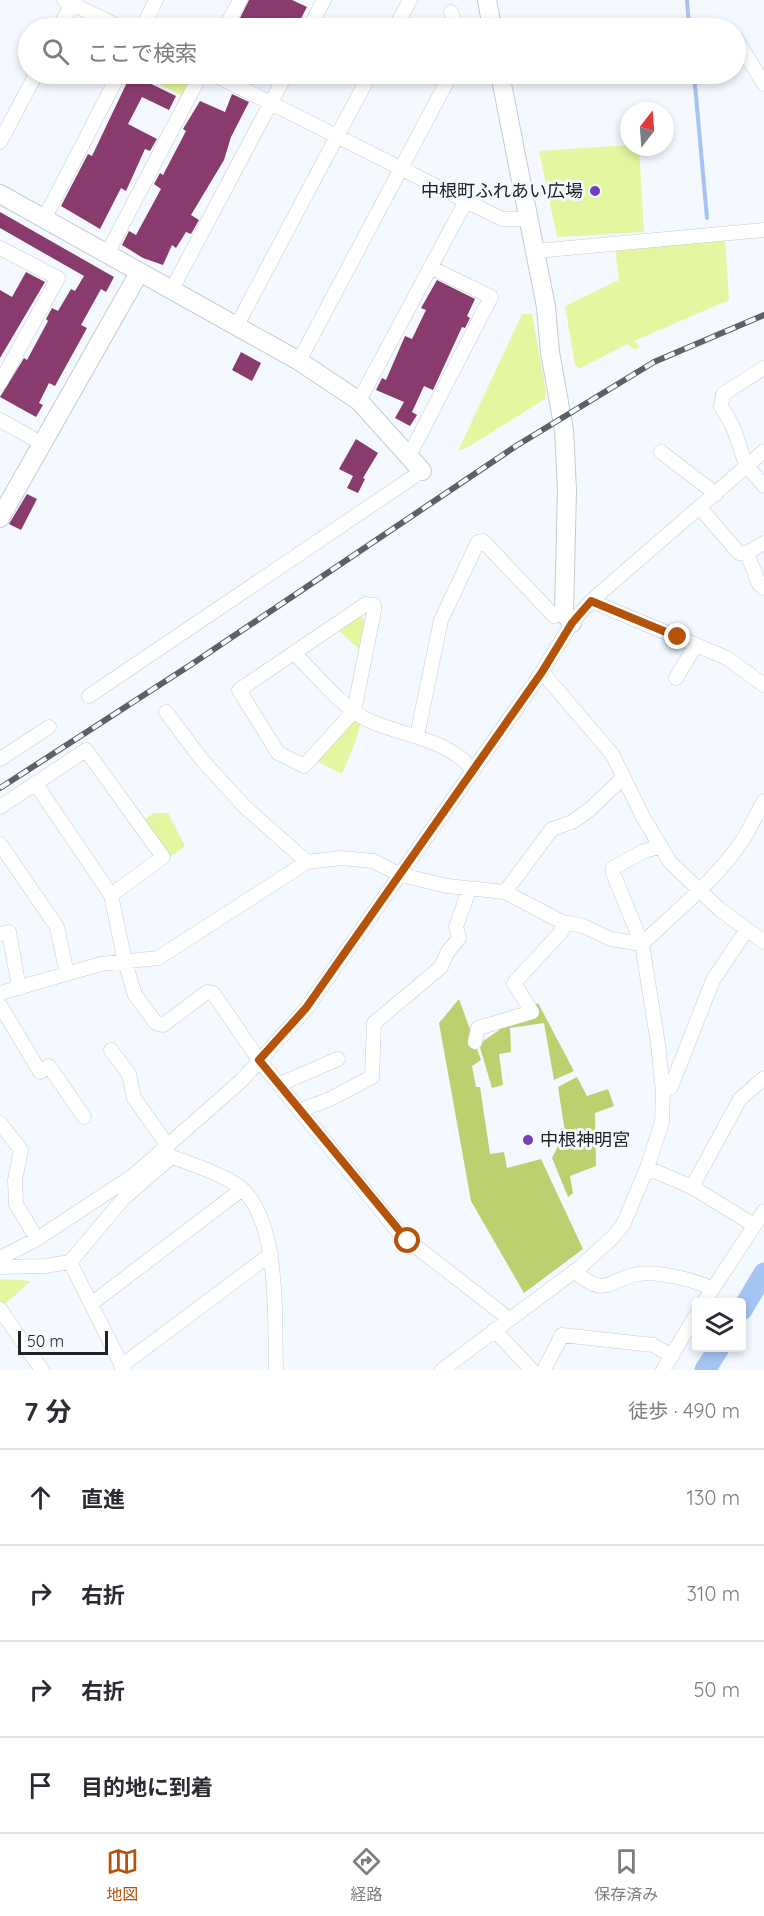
<!DOCTYPE html>
<html lang="ja">
<head>
<meta charset="utf-8">
<style>
  body { margin:0; font-family:Quicksand,"Noto Sans JP",sans-serif; background:#f2f2f3; color:#2b2b33 }
  .controls { position:absolute; right:18px; bottom:18px; display:grid; overflow:hidden; border-radius:6px; box-shadow:0 3px 9px #0003 }
  .controls button { width:54px; height:54px; display:grid; place-items:center; padding:0; border:0; border-bottom:2px solid #e1e1e2; background:#fff; color:#2b2b33; font:30px sans-serif }
  .compass { position:absolute; left:620px; top:102px; width:54px; height:54px; border-radius:50%; background:#fff; box-shadow:0 3px 9px #0003; rotate:17deg }
  .scale { position:absolute; left:18px; bottom:15px; width:90px; box-sizing:border-box; padding-left:6px; border:3px solid #202326; border-top:0; font-size:16px; line-height:21px; white-space:nowrap; color:#202326; -webkit-text-stroke:4px #f4f9ff; paint-order:stroke }
  .stop { position:absolute; width:18px; height:18px; margin:-14px; border:4px solid #b45309; border-radius:50%; background:#fff }
  .stop.end { background:#b45309; border-color:#fff; box-shadow:0 2px 6px #0008 }
  .list { margin:0; padding:0; list-style:none }
  h2 { display:flex; justify-content:space-between; align-items:center; height:78px; margin:0; padding:0 24px; font-size:26px }
  h2 small { font-size:20px; font-weight:400; color:#7c7c81 }
  .list li { display:grid; grid-template-columns:39px 1fr auto; gap:18px; align-items:center; box-sizing:border-box; height:96px; padding:0 24px; border-top:2px solid #e1e1e2 }
  .list b { display:block; font-size:22px; white-space:nowrap }
  .list em { font-size:20px; font-style:normal; color:#7c7c81 }
  .icon { flex:none; width:33px; height:33px; fill:none; stroke:currentColor; stroke-width:2; stroke-linecap:round; stroke-linejoin:round }
  .map { position:relative; flex:none; width:764px; height:1370px; overflow:hidden }
  .search { position:absolute; background:#fff; box-shadow:0 3px 9px #0003; left:18px; right:18px; top:18px; height:66px; display:flex; align-items:center; gap:15px; box-sizing:border-box; padding:0 21px; border-radius:33px; color:#7c7c81; font-size:22px }
  .sheet { height:462px; background:#fff }
  nav { display:flex; justify-content:space-around; align-items:center; box-sizing:border-box; height:84px; border-top:2px solid #e1e1e2; background:#fff; font-size:16px; color:#7c7c81 }
  nav a { display:grid; justify-items:center; gap:3px }
  nav .on { color:#b45309 }
  .map>svg:first-child { display:block }
  .green { fill:#e4f69f }
  .forest { fill:#bdd06f }
  .lines { fill:none; stroke-linecap:round; stroke-linejoin:round }
  .stream { stroke:#a4c4f3; stroke-width:4 }
  .river { stroke:#a4c4f3; stroke-width:21 }
  .building { fill:#893b6e }
  .street-casing { stroke:#c4ccd4; stroke-width:15 }
  .secondary-casing { stroke:#c4ccd4; stroke-width:20 }
  .street { stroke:#fff; stroke-width:14 }
  .secondary { stroke:#fff; stroke-width:18 }
  .rail-casing { stroke:#5d6064; stroke-width:6 }
  .rail { stroke:#f4f9ff; stroke-width:4; stroke-dasharray:11; stroke-linecap:butt }
  .route { stroke:#b45309; stroke-width:8 }
  .poi-dot { fill:#7040b8; stroke:#f4f9ff; stroke-width:2 }
  .labels { text-anchor:middle; stroke-width:6; stroke-linejoin:round; paint-order:stroke }
  .poi-label { font-size:18px; fill:#202326; stroke:#f4f9ff; text-anchor:end }
</style>
</head>
<body>
<div class="map">
<svg width="764" height="1370" viewBox="0 0 764 1370">
  <rect width="100%" height="100%" fill="#f4f9ff"/>
  <!-- green -->
  <path class="green" d="M 140,74 L 195,74 L 184,97 Z
    M 629,145 L 639,147 L 644,232 L 557,237 L 539,151 Z
    M 725,241 L 729,300 L 634,341 L 640,347 L 635,350 L 627,344 L 579,369 L 575,365 L 565,306 L 619,280 L 615,248 Z
    M 522,314 L 532,314 L 546,391 L 545,399 L 470,446 L 458,451 Z
    M 361,616 L 365,621 L 359,649 L 339,631 Z
    M 350,720 L 361,722 L 355,743 L 342,774 L 318,762 Z
    M 154,813 L 168,813 L 185,846 L 171,856 L 164,854 L 142,821 Z
    M 0,1279 L 31,1281 L 4,1305 L 0,1300 Z"/>
  <!-- forest -->
  <path class="forest" d="M 459,999 L 481,1060 L 472,1066 L 476,1087 L 480,1087 L 490,1154 L 504,1152 L 507,1168 L 541,1159 L 583,1249 L 524,1293 L 471,1201 L 439,1023 Z
    M 538,1003 L 574,1071 L 554,1080 L 544,1023 L 510,1028 L 511,1052 L 499,1054 L 503,1085 L 492,1088 L 479,1044 Z
    M 577,1077 L 587,1096 L 608,1089 L 614,1106 L 595,1113 L 596,1166 L 570,1176 L 573,1193 L 568,1197 L 552,1158 L 565,1132 L 558,1087 Z"/>
  <g class="lines">
    <!-- stream -->
    <path class="stream" d="M 687,0 L 689,27
      M 694,74 L 707,218"/>
    <!-- river -->
    <path class="river" d="M 742,1310 L 764,1273
      M 705,1370 L 719,1348"/>
  </g>
  <!-- building -->
  <path class="building" d="M 249,0 L 292,0 L 307,7 L 296,28 L 235,28 Z
    M 131,74 L 176,96 L 169,110 L 142,97 L 128,124 L 157,139 L 150,151 L 145,149 L 126,191 L 121,188 L 100,229 L 61,206 L 88,154 L 92,156 Z
    M 232,94 L 249,102 L 231,137 L 224,160 L 191,215 L 199,220 L 191,234 L 186,232 L 176,248 L 172,245 L 163,265 L 143,258 L 122,245 L 129,231 L 136,235 L 161,189 L 154,184 L 160,173 L 163,175 L 186,131 L 183,129 L 200,101 L 225,112 Z
    M 0,212 L 114,277 L 106,292 L 101,289 L 81,325 L 87,328 L 55,386 L 49,383 L 39,403 L 43,405 L 36,417 L 0,397 L 24,358 L 27,360 L 48,321 L 46,319 L 52,308 L 58,311 L 71,289 L 75,291 L 84,276 L 0,228 Z
    M 26,272 L 45,282 L 0,358 L 0,290 L 12,297 Z
    M 437,280 L 475,299 L 467,316 L 470,318 L 465,328 L 462,327 L 433,390 L 424,386 L 412,412 L 417,415 L 410,426 L 395,418 L 404,402 L 376,390 L 382,378 L 386,380 L 405,336 L 412,339 L 426,310 L 421,308 Z
    M 241,352 L 261,363 L 252,381 L 232,370 Z
    M 356,439 L 378,453 L 363,478 L 365,479 L 358,493 L 347,488 L 353,476 L 339,469 Z
    M 27,494 L 37,499 L 21,530 L 9,524 Z"/>
  <g class="lines">
    <defs>
      <path id="street" d="M 64,0 L 122,28
        M 451,12 L 457,28
        M 59,28 L 74,0
        M 142,28 L 156,0
        M 225,28 L 240,0
        M 309,28 L 324,0
        M 395,28 L 410,0
        M 736,39 L 764,84
        M 213,74 L 502,219 L 529,219
        M 0,142 L 36,74
        M 44,219 L 119,74
        M 0,248 L 58,278 L 0,383
        M 536,251 L 764,230
        M 107,254 L 201,74
        M 171,291 L 286,74
        M 236,327 L 370,74
        M 299,361 L 451,74
        M 764,368 L 723,394 L 721,407 C 734,423 737,440 744,459 C 747,469 758,478 764,486
        M 359,401 L 466,201
        M 0,420 L 43,444
        M 661,452 L 716,494
        M 409,456 L 491,297 L 430,267
        M 700,508 L 739,553 L 745,554 L 764,543
        M 747,553 L 759,584 L 764,588
        M 591,601 L 727,658 L 764,685
        M 366,604 L 374,605 L 374,611 L 354,711 L 304,766 L 278,753 L 239,690 Z
        M 294,653 C 315,673 344,710 370,721 C 404,736 448,739 473,770
        M 542,672 L 612,754 L 643,817 L 670,862 L 719,909 L 764,942
        M 676,678 L 696,645
        M 89,696 L 422,471
        M 166,712 L 202,760 L 245,807 L 307,862
        M 417,736 L 441,620 L 478,542 L 483,541 L 554,616 L 564,613
        M 0,759 L 49,727
        M 35,783 L 111,895 L 125,962 L 135,995 L 156,1023 L 163,1025 L 207,992 L 213,993 L 259,1060 L 401,1235 L 508,1318
        M 0,807 L 86,750 L 163,857 L 111,895
        M 0,844 L 57,927 L 67,974
        M 505,892 L 552,829 L 572,822 L 589,810 L 624,777
        M 0,934 L 9,932 L 19,988
        M 642,944 C 676,911 715,881 742,841 C 751,828 756,814 764,801
        M 0,993 L 101,964 L 158,958 L 307,862 L 341,858 L 373,861 L 401,875 L 447,886 L 505,892 L 562,922 L 583,926 L 611,939 L 642,944
        M 0,1005 L 40,1072 L 49,1066 L 84,1117
        M 475,1042 L 478,1028 L 532,1012 L 514,983 L 562,931 L 562,922
        M 111,1050 L 129,1074 L 134,1098 L 168,1146
        M 280,1084 L 338,1059
        M 663,1092 L 671,1087 L 713,980 L 746,931
        M 301,1110 L 330,1099 L 372,1077 L 374,1023 L 441,967 L 447,953 L 459,938 L 456,927 L 469,890
        M 0,1123 L 21,1150 L 15,1180 L 16,1204 L 37,1239
        M 161,1153 C 185,1162 213,1170 234,1183 C 282,1212 274,1320 276,1370
        M 647,1168 L 692,1187 L 754,1225
        M 692,1187 L 740,1099 L 764,1078
        M 0,1258 L 37,1239 L 134,1175 L 241,1081 L 306,1009 L 542,672 L 572,623 L 591,601 L 764,451
        M 70,1262 L 124,1370
        M 0,1267 L 45,1266 L 70,1262 L 124,1198 L 171,1157
        M 574,1271 C 607,1299 606,1280 638,1274 C 657,1271 697,1280 712,1289
        M 704,1302 L 764,1211
        M 91,1304 L 241,1190
        M 0,1309 L 42,1370
        M 494,1330 L 532,1370
        M 121,1366 L 271,1254
        M 442,1370 L 580,1267 L 612,1238 L 623,1225 L 647,1168 L 662,1122 L 663,1092 L 658,1044 L 642,944 L 613,873 L 613,868 L 644,851 L 659,847
        M 544,1370 L 562,1335 L 653,1345 L 672,1356
        M 663,1370 L 696,1315"/>
      <path id="secondary" d="M 487,0 L 492,28
        M 500,74 L 546,307 L 550,352 L 564,430 L 567,490 L 564,613 L 572,623
        M 0,194 L 299,361 L 359,401 L 422,471
        M 0,518 L 139,273"/>
    </defs>
    <!-- street casing -->
    <use href="#street" class="street-casing"/>
    <!-- secondary casing -->
    <use href="#secondary" class="secondary-casing"/>
    <!-- street -->
    <use href="#street" class="street"/>
    <!-- secondary -->
    <use href="#secondary" class="secondary"/>
    <defs>
      <path id="rail" d="M 0,788 L 192,664 L 516,446 L 654,362 L 764,315"/>
    </defs>
    <!-- rail casing -->
    <use href="#rail" class="rail-casing"/>
    <!-- rail -->
    <use href="#rail" class="rail"/>
  </g>
  <g class="lines">
    <!-- route -->
    <path class="route" d="M 408,1241 L 259,1060 L 306,1008 L 542,672 L 572,623 L 591,601 L 678,637"/>
  </g>
  <!-- markers -->
  <g class="poi-dot">
    <circle cx="595" cy="191" r="6"/>
    <circle cx="528" cy="1140" r="6"/>
  </g>
  <g class="labels">
    <!-- poi labels -->
    <g class="poi-label">
      <text x="583" y="197">中根町ふれあい広場</text>
      <text x="540" y="1146" text-anchor="start">中根神明宮</text>
    </g>
  </g>
</svg>
<div class="controls">
<button><svg class="icon" aria-label="layers" viewBox="0 0 24 24"><path d="M12 4l9 5-9 5-9-5zM3 14l9 5 9-5"/></svg></button>
</div>
<svg class="compass" viewBox="-18 -18 36 36"><path d="M0-13l5 13h-10z" fill="#e53935"/><path d="M0 13l5-13h-10z" fill="#7c7c81"/></svg>
<div class="scale">50 m</div>
<div class="stop" style="left:408px;top:1241px"></div>
<div class="stop end" style="left:678px;top:637px"></div>
<div class="search"><svg class="icon" aria-label="search" viewBox="0 0 24 24"><circle cx="10" cy="10" r="6"/><path d="M15 15l6 6"/></svg>ここで検索</div>
</div>
<section class="sheet">
<h2>7 分<small>徒歩 · 490 m</small></h2>
<ul class="list">
<li><svg class="icon" aria-label="ahead" viewBox="0 0 24 24"><path d="M12 20V5M6 11l6-6 6 6"/></svg><div><b>直進</b></div><em>130 m</em></li>
<li><svg class="icon" aria-label="right" viewBox="0 0 24 24"><path d="M7 20v-9h11M14 6l5 5-5 5"/></svg><div><b>右折</b></div><em>310 m</em></li>
<li><svg class="icon" aria-label="right" viewBox="0 0 24 24"><path d="M7 20v-9h11M14 6l5 5-5 5"/></svg><div><b>右折</b></div><em>50 m</em></li>
<li><svg class="icon" aria-label="arrive" viewBox="0 0 24 24"><path d="M6 21V4h12l-3 4 3 4H6"/></svg><div><b>目的地に到着</b></div></li>
</ul>
</section>
<nav>
<a class="on"><svg class="icon" aria-label="map" viewBox="0 0 24 24"><path d="M3 6l6-2 6 2 6-2v14l-6 2-6-2-6 2zM9 4v14M15 6v14"/></svg>地図</a>
<a><svg class="icon" aria-label="directions" viewBox="0 0 24 24"><path d="M12 3l9 9-9 9-9-9zM9 14v-3h6M13 9l2 2-2 2"/></svg>経路</a>
<a><svg class="icon" aria-label="saved" viewBox="0 0 24 24"><path d="M7 4h10v16l-5-4-5 4z"/></svg>保存済み</a>
</nav>
</body>
</html>
